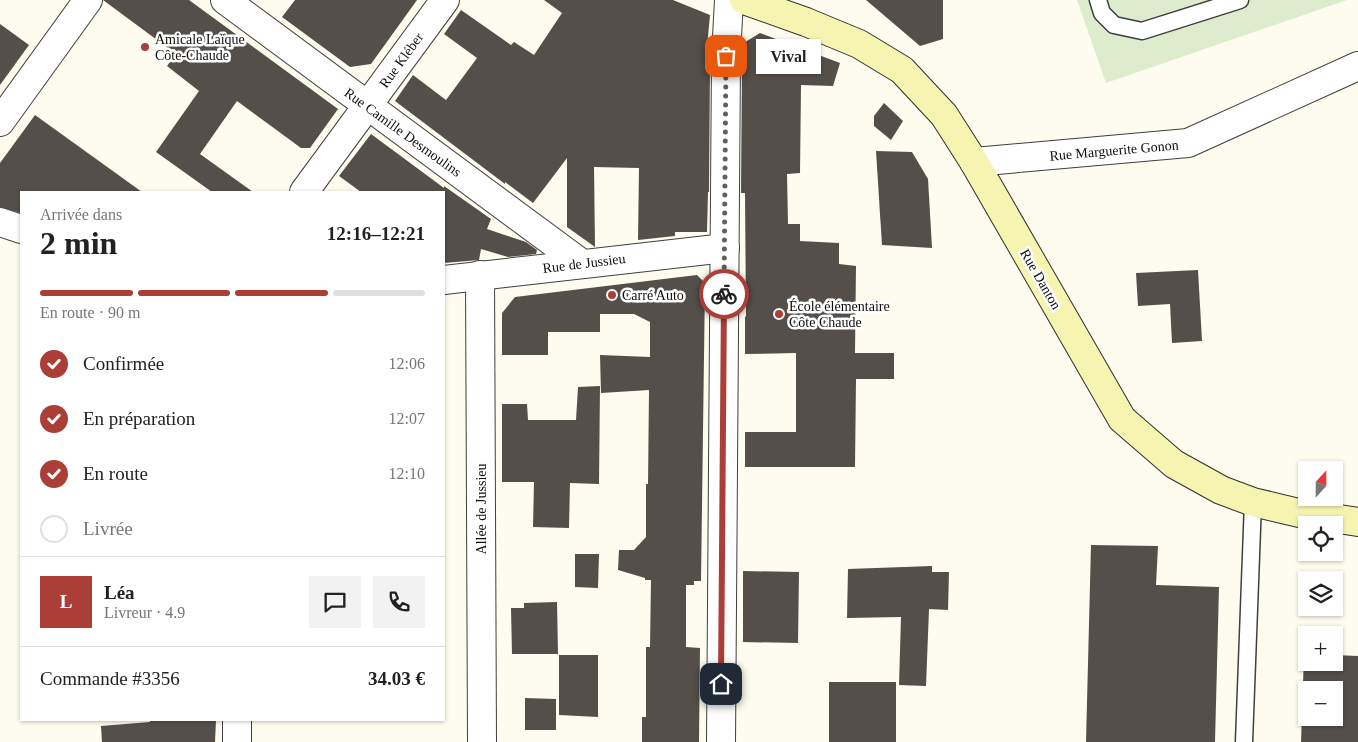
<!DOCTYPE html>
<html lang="fr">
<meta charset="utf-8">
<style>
:root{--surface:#fff;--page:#f2f2f2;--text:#222;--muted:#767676;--line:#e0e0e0;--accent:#ab3e36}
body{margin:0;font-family:Georgia,serif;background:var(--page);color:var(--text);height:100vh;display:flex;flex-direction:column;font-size:19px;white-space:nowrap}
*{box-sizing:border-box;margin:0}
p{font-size:16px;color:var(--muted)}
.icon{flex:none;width:28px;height:28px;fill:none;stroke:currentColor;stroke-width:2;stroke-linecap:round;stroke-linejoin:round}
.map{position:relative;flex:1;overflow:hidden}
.sheet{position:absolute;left:20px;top:191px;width:425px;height:530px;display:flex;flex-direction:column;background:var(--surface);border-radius:0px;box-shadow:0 1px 4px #0004}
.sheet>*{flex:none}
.needle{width:32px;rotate:21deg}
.buttons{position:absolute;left:1298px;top:461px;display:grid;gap:10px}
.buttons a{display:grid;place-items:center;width:45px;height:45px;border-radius:0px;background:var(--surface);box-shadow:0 1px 4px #0004;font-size:25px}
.pin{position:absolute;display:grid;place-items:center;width:42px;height:42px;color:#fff;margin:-21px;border-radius:10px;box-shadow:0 2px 8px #0006}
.courier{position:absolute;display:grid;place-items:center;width:50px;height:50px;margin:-25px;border:4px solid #ab3e36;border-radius:50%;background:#fff;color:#222;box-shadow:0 1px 6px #0007}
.bubble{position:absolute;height:35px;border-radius:0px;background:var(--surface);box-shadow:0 1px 4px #0004;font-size:16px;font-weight:600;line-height:35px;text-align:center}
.summary em{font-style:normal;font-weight:600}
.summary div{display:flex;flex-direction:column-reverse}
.summary{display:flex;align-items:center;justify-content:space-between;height:85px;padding:0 20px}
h1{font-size:32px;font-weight:600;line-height:38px}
.bar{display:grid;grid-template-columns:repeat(4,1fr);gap:8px 5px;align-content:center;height:60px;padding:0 20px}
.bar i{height:6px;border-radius:4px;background:var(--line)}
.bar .current{background:var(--accent)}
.bar p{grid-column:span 4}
.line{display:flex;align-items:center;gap:12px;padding:0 20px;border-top:1px solid var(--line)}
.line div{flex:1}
.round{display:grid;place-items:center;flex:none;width:52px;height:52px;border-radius:0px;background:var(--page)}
ol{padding:0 20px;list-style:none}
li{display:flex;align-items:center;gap:15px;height:55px}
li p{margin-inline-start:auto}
li .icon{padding:5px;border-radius:50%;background:var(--accent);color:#fff;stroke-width:4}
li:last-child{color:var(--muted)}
li i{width:28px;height:28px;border:2px solid var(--line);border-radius:50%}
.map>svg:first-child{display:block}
.pitch{fill:#ddeccd}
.building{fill:#544f4a;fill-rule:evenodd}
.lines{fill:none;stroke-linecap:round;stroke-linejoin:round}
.lane-casing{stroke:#404040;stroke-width:19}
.street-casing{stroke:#404040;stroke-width:30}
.secondary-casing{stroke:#2f2f2f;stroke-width:30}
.lane{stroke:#fff;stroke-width:16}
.street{stroke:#fff;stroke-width:28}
.secondary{stroke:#f5f5b1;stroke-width:28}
.done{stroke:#61615c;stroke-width:5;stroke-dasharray:0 9}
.route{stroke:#ab3e36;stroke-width:6}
.poi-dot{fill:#ab3e36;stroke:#fff;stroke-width:2}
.labels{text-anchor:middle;stroke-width:5;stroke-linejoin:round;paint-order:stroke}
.poi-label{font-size:14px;fill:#0d0d0d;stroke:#fff;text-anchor:start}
.street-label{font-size:14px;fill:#0d0d0d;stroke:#fff}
</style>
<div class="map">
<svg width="1358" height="742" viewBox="0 0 1358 742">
<rect width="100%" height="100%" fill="#fdfcee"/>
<path class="pitch" d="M1077,0H1347L1106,83Z"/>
<g class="building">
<path d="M103,0H189L338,109L310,148H301L237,101L200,154L253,192H212L156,152L199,91L167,66L176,54Z"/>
<path d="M295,0H417L371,64L350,67L282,17Z"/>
<path d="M544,0H673L710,15L705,69L710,66L709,192H708L707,232H675V236L638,240L639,168L594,167L595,247L567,227V158L533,203L505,182V184L395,101L413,75L446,100L477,58L444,34L461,10L511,45L514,42L534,55L562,13Z"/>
<path d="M866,0H943V39L920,46Z"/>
<path d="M0,24L29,45L0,85Z"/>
<path d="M760,33L840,63L833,86L801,85L800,173L787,174L788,224H800V241L839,243V264L856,266L855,353H894V379H856L855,467H745V432H796V353L745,354V316L746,317L745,193H741L742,56V44Z"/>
<path d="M884,103L903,121L891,140L874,126V116Z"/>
<path d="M35,115L142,192H21V213L0,207V163Z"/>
<path d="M371,134L444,188V186L491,219L487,229L526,242L537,250L536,254L508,257L481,249L479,260L444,263V192H361L339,176Z"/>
<path d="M876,151L912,152L928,179L932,248L882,245Z"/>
<path d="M1198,270L1202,341L1172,343L1170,304L1138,306L1136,273Z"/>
<path d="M697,275L705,283L701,581H694V585H686V647L700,648L699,742H642V717H646V647H650L651,580H645V578L618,570L619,550H634L646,537V484H648L649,390L601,393L600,355L650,357V322L634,314H600V332H548V355H502V313L515,297Z"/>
<path d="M600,386L599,484L570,483L569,528L533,527L534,482H502V404H527L528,420H576L578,387Z"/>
<path d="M1091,545L1158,546L1156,585L1219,587L1215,742H1086Z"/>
<path d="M575,554H599L598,588L575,587Z"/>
<path d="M932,566V572H949L948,610L929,609L926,686L899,685L901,617L847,618L848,569Z"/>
<path d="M743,571L799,572L798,643L743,642Z"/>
<path d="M557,602L558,654H512L511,608H524V603Z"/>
<path d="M559,655H598V717L559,715Z"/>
<path d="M1304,655H1306V662H1334V655L1358,656V742H1301ZM1306,690H1334V718H1306Z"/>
<rect x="829" y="682" width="67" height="60"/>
<path d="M525,698L556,699V730H525Z"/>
<path d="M150,720H216L215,742H102L101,726L150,722Z"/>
</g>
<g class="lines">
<defs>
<g id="lane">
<path d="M1098,0L1102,13L1114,25L1142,31L1240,0"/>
<path d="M1244,742L1253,502"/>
</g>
<g id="street">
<path d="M225,0L581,263"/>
<path d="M0,122L88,0"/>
<path d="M974,162L1188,143L1358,66"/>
<path d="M304,192L445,0"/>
<path d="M0,222L21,229"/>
<path d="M480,275L482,742"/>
<path d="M444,280L725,248"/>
<path d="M237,742V720"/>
<path d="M721,742L726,56L729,0"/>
</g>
<path id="secondary" d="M744,0L806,22L859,44L902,70L944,115L974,162L1122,419L1174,464L1221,490L1253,502L1299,513L1358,522"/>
</defs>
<use href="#lane" class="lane-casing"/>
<use href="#street" class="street-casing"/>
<use href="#secondary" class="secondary-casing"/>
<use href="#lane" class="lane"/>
<use href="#street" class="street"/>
<use href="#secondary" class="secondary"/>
</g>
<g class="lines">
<path class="done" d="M724,294L726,56"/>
<path class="route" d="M721,684L724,294"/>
</g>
<g class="poi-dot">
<circle cx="145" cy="47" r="5"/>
<circle cx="612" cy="295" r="5"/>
<circle cx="779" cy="314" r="5"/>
</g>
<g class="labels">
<g class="poi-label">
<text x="155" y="44">Amicale Laïque<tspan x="155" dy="16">Côte-Chaude</tspan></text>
<text x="622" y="300">Carré Auto</text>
<text x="789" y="311">École élémentaire<tspan x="789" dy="16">Côte Chaude</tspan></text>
</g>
<g class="street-label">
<text transform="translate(401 60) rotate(-54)" y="5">Rue Kléber</text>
<text transform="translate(403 132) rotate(36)" y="5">Rue Camille Desmoulins</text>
<text transform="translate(1114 150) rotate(-5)" y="5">Rue Marguerite Gonon</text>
<text transform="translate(584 263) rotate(-7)" y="5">Rue de Jussieu</text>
<text transform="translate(1041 279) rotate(60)" y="5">Rue Danton</text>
<text transform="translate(481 509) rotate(-90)" y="5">Allée de Jussieu</text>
</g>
</g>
</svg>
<div class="buttons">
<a><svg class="needle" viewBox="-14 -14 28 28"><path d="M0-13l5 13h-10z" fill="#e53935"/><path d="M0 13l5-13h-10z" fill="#767676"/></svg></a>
<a><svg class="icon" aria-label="locate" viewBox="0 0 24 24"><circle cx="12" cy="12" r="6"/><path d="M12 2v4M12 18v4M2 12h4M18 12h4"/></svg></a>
<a><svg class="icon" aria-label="layers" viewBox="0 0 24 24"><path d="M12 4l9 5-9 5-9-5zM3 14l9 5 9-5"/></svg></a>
<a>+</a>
<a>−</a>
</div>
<div class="pin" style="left:726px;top:56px;background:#ea580c"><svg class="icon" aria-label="bag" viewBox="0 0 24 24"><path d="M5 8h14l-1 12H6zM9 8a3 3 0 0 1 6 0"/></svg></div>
<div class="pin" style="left:721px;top:684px;background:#1f2937"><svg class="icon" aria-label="home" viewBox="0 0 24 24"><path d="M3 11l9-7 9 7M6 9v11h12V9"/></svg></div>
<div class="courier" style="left:724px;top:294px"><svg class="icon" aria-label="bike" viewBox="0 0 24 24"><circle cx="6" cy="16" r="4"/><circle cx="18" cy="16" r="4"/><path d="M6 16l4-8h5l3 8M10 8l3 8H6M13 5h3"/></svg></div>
<div class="bubble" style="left:756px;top:39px;width:65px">Vival</div>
<section class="sheet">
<div class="summary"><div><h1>2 min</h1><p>Arrivée dans</p></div><em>12:16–12:21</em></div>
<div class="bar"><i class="current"></i><i class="current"></i><i class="current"></i><i></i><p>En route · 90 m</p></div>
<ol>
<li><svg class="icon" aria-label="check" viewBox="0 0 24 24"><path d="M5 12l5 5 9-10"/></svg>Confirmée<p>12:06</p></li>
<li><svg class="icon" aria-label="check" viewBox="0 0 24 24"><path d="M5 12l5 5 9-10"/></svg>En préparation<p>12:07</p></li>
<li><svg class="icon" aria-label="check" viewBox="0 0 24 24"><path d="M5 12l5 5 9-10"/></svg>En route<p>12:10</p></li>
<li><i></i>Livrée</li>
</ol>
<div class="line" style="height:90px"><b class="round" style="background:var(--accent);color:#fff">L</b><div><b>Léa</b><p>Livreur · 4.9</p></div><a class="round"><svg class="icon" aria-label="chat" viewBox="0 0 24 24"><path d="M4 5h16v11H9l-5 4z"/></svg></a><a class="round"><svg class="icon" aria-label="phone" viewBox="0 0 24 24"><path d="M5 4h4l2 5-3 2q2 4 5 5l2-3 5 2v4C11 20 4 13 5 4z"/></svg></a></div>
<div class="line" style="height:65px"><div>Commande #3356</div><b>34.03 €</b></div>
</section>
</div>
